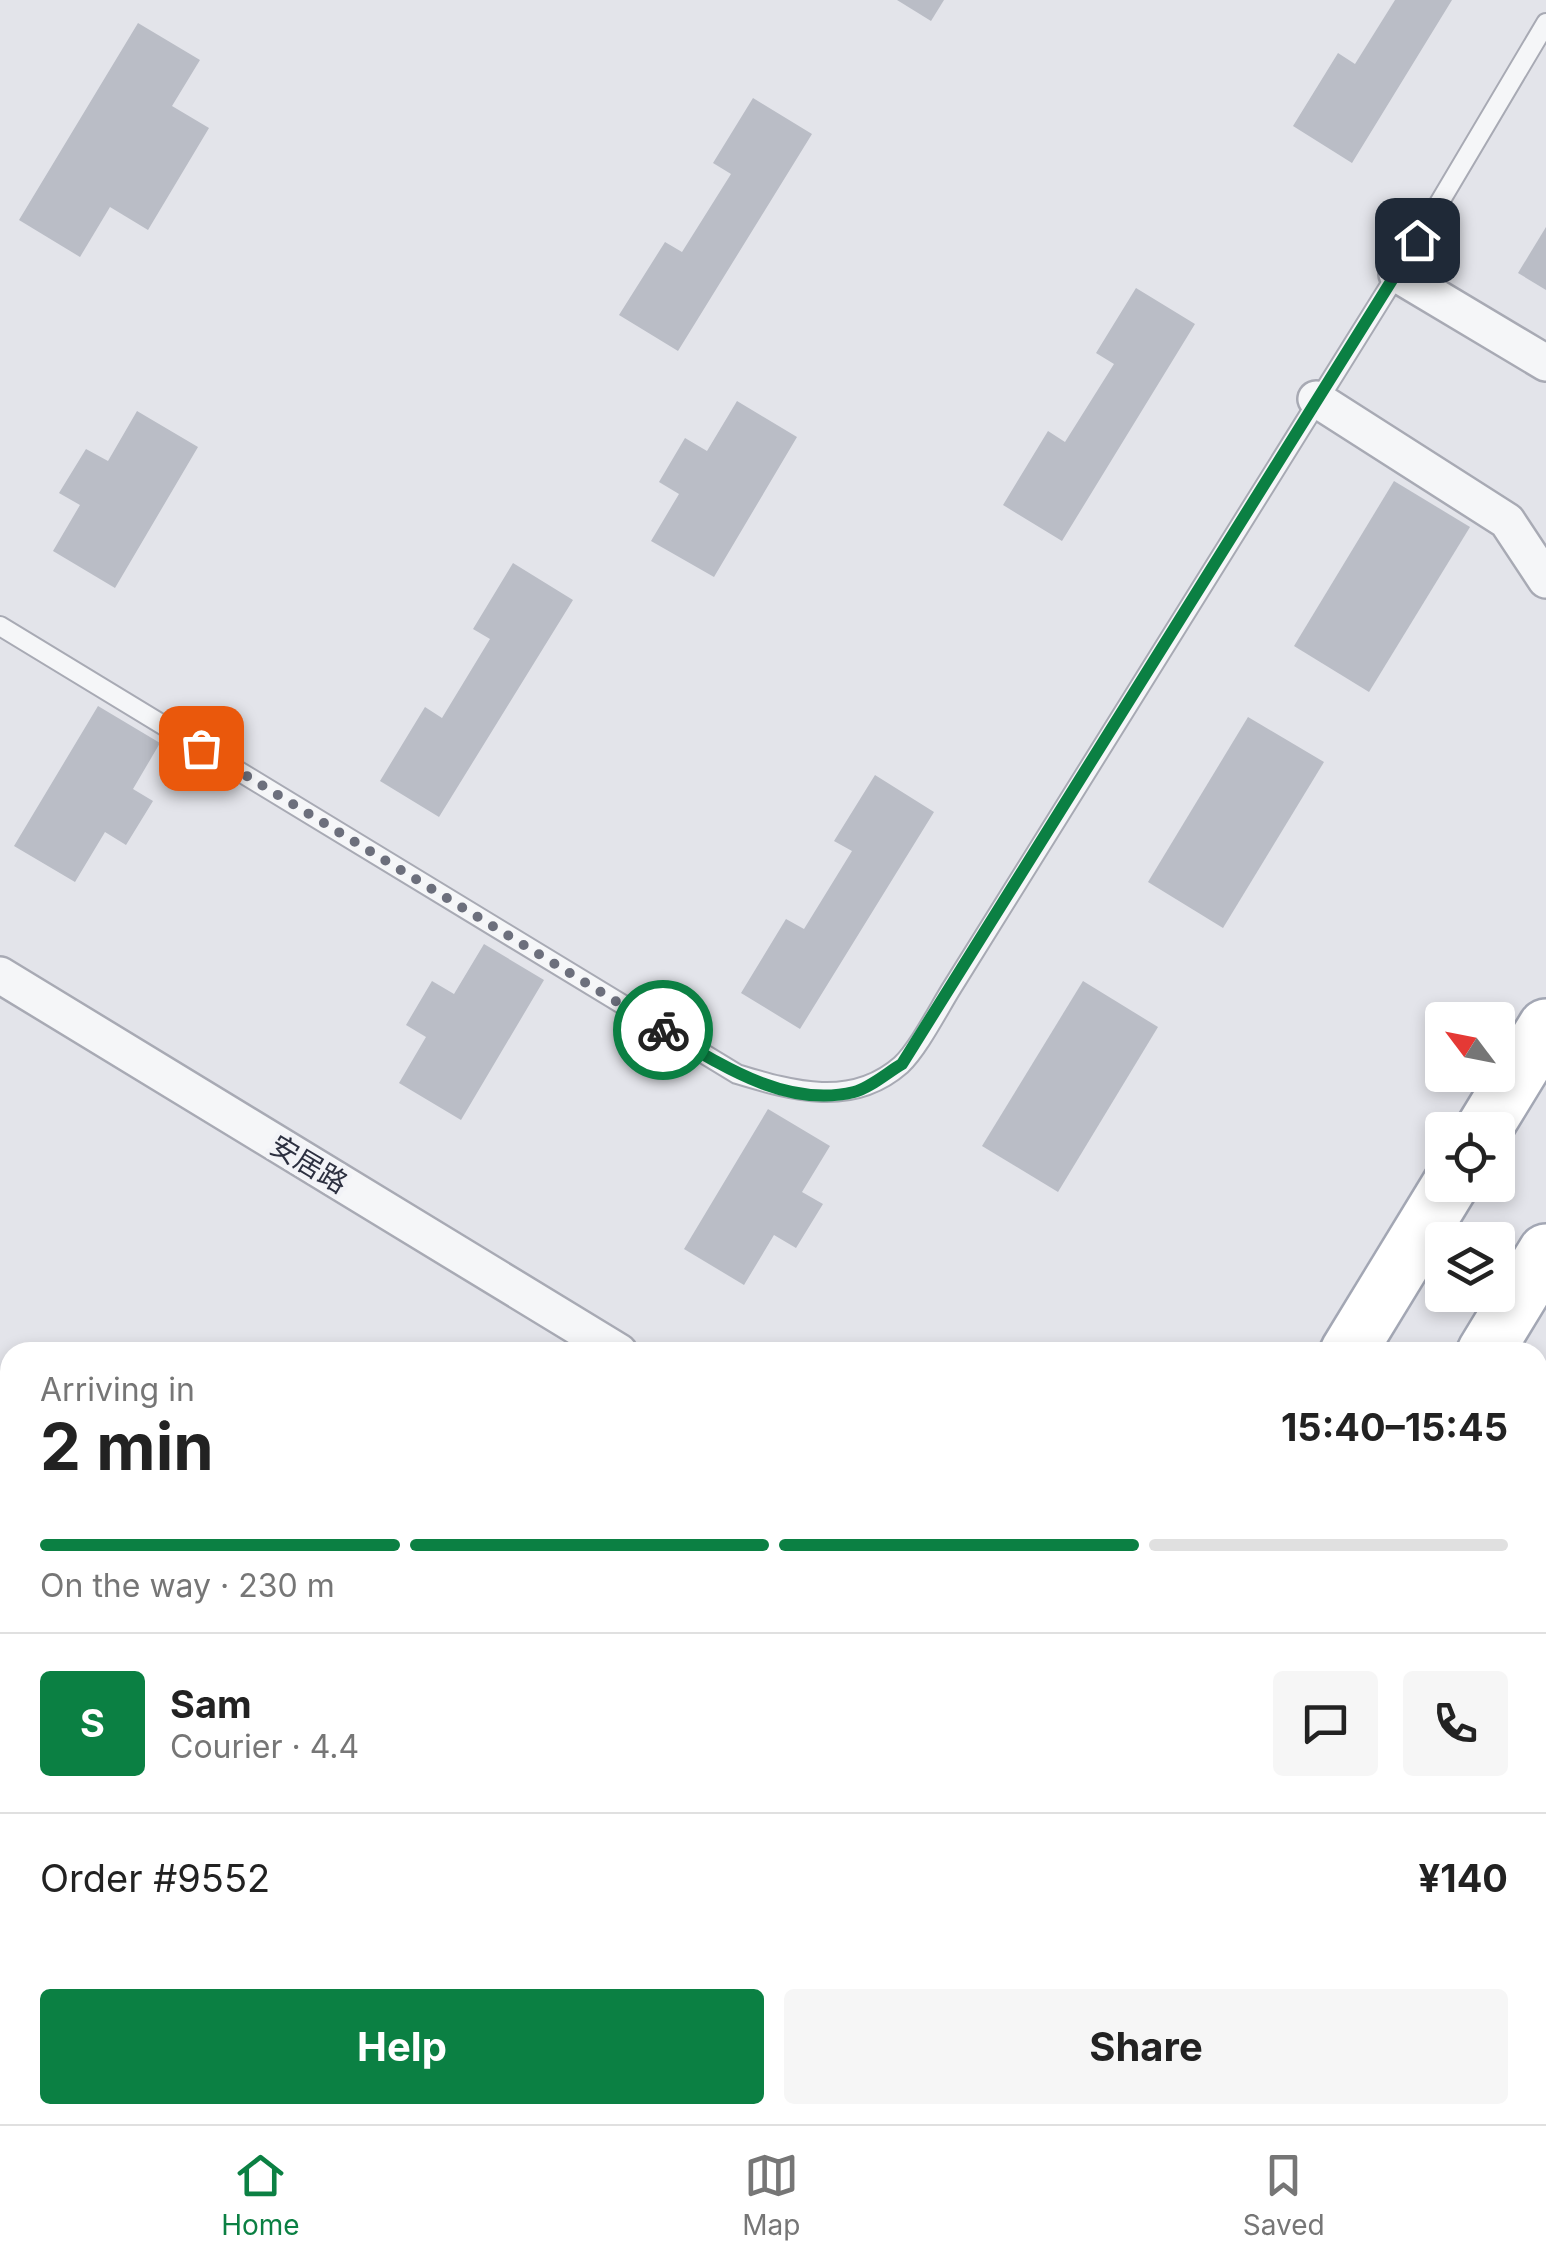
<!DOCTYPE html>
<meta charset="utf-8">
<style>
:root{--surface:#fff;--page:#f6f6f6;--text:#222;--muted:#767676;--line:#e0e0e0;--accent:#0b8043}
body{margin:0;font-family:Inter,"Noto Sans SC",sans-serif;background:var(--page);color:var(--text);height:100vh;display:flex;flex-direction:column;font-size:38px;white-space:nowrap}
*{box-sizing:border-box;margin:0}
p{font-size:32px;color:var(--muted)}
.icon{flex:none;width:55px;height:55px;fill:none;stroke:currentColor;stroke-width:2;stroke-linecap:round;stroke-linejoin:round}
.map{position:relative;flex:1;overflow:hidden}
.details{position:absolute;left:0px;top:1342px;width:1548px;height:782px;display:flex;flex-direction:column;background:var(--surface);border-radius:30px 30px 0 0;box-shadow:0 5px 15px #0003}
.details>*{flex:none}
.needle{width:65px;rotate:302deg}
.buttons{position:absolute;left:1425px;top:1002px;display:grid;gap:20px}
.buttons a{display:grid;place-items:center;width:90px;height:90px;border-radius:10px;background:var(--surface);box-shadow:0 5px 15px #0003;font-size:50px}
.pin{position:absolute;display:grid;place-items:center;width:85px;height:85px;color:#fff;margin:-42px;border-radius:20px;box-shadow:0 5px 15px #0006}
.courier{position:absolute;display:grid;place-items:center;width:100px;height:100px;margin:-50px;border:8px solid #0b8043;border-radius:50%;background:#fff;color:#222;box-shadow:0 2px 12px #0007}
.head em{font-style:normal;font-weight:700}
.head div{display:flex;flex-direction:column-reverse}
.head{display:flex;align-items:center;justify-content:space-between;height:170px;padding:0 40px}
h1{font-size:65px;font-weight:700;line-height:75px}
.bar{display:grid;grid-template-columns:repeat(4,1fr);gap:15px 10px;align-content:center;height:120px;padding:0 40px}
.bar i{height:12px;border-radius:8px;background:var(--line)}
.bar .selected{background:var(--accent)}
.bar p{grid-column:span 4}
.line{display:flex;align-items:center;gap:25px;padding:0 40px;border-top:2px solid var(--line)}
.line div{flex:1}
.round{display:grid;place-items:center;flex:none;width:105px;height:105px;border-radius:10px;background:var(--page)}
.primary-button{display:flex;gap:20px;margin-top:auto;padding:20px 40px}
.primary-button a{flex:1;height:115px;border-radius:10px;background:var(--accent);color:#fff;font-size:40px;font-weight:700;line-height:115px;text-align:center}
.primary-button a+a{background:var(--page);color:var(--text)}
.tabs{display:flex;justify-content:space-around;align-items:center;height:140px;border-top:2px solid var(--line);background:var(--surface);font-size:28px;color:var(--muted)}
.tabs a{display:grid;justify-items:center;gap:5px}
.tabs .selected{color:var(--accent)}
.map>svg:first-child{display:block}
.building{fill:#babdc6}
.lines{fill:none;stroke-linecap:round;stroke-linejoin:round}
.service-casing{stroke:#a8aab4;stroke-width:22}
.minor-casing{stroke:#a8aab4;stroke-width:40}
.primary-casing{stroke:#a3a7b4;stroke-width:60}
.service{stroke:#f5f6f8;stroke-width:18}
.minor{stroke:#f5f6f8;stroke-width:35}
.primary{stroke:#fff;stroke-width:55}
.done{stroke:#6c6f7c;stroke-width:10;stroke-dasharray:0 18}
.route{stroke:#0b8043;stroke-width:12}
.labels{text-anchor:middle;stroke-width:9;stroke-linejoin:round;paint-order:stroke}
.street-label{font-size:28px;fill:#2c3040;stroke:#f2f3f7}
</style>
<div class="map">
<svg width="1546" height="2124" viewBox="0 0 1546 2124">
<rect width="100%" height="100%" fill="#e3e4ea"/>
<g class="building">
<path d="M897,0H944L931,21Z"/>
<path d="M1395,0H1452L1352,163L1293,126L1338,53L1355,64Z"/>
<path d="M138,23L200,60L172,106L209,128L148,230L110,207L80,257L19,220Z"/>
<path d="M753,98L812,134L678,351L619,315L665,242L682,252L731,174L713,163Z"/>
<path d="M1546,227V290L1518,273Z"/>
<path d="M1136,288L1195,324L1062,541L1003,505L1048,431L1065,442L1114,364L1096,353Z"/>
<path d="M737,401L797,437L714,577L651,541L679,494L659,482L685,438L707,451Z"/>
<path d="M137,411L198,447L115,588L53,551L80,505L59,493L86,449L108,461Z"/>
<path d="M1394,481L1470,527L1369,692L1294,646Z"/>
<path d="M513,563L573,600L439,817L380,781L425,707L442,718L490,639L473,629Z"/>
<path d="M98,706L160,743L133,789L153,801L126,845L105,832L75,882L14,846Z"/>
<path d="M1248,717L1324,762L1223,928L1148,882Z"/>
<path d="M875,775L934,812L800,1029L741,993L786,919L804,929L852,851L834,841Z"/>
<path d="M484,944L544,980L461,1120L399,1083L426,1037L406,1025L432,981L454,994Z"/>
<path d="M1083,981L1158,1027L1058,1192L982,1146Z"/>
<path d="M768,1109L830,1146L802,1192L823,1204L796,1248L774,1235L744,1285L684,1249Z"/>
</g>
<g class="lines">
<defs>
<g id="service">
<path d="M0,626L737,1074C793,1091 852,1108 901,1065C919,1048 939,1008 953,986L1397,274L1546,23"/>
<path d="M280,2124L285,2115"/>
</g>
<g id="minor">
<path d="M1397,274L1546,363"/>
<path d="M1316,399L1507,521L1546,580"/>
<path d="M0,975L619,1352"/>
<path d="M1538,1914L1546,1919"/>
<path d="M408,2115L422,2124"/>
<path d="M597,2115L604,2124"/>
<path d="M483,2124L490,2115"/>
</g>
<g id="primary">
<path d="M1483,1130L1546,1027"/>
<path d="M1348,1352L1450,1185"/>
<path d="M1485,1352L1546,1252"/>
<path d="M878,2124L884,2115"/>
<path d="M1015,2124L1020,2115"/>
</g>
</defs>
<use href="#service" class="service-casing"/>
<use href="#minor" class="minor-casing"/>
<use href="#primary" class="primary-casing"/>
<use href="#service" class="service"/>
<use href="#minor" class="minor"/>
<use href="#primary" class="primary"/>
</g>
<g class="lines">
<path class="done" d="M201,748L663,1030"/>
<path class="route" d="M663,1030C718,1063 785,1109 854,1092C870,1088 888,1072 902,1064L1417,240"/>
</g>
<g class="labels">
<g class="street-label">
<text transform="translate(309 1164) rotate(31)" y="10">安居路</text>
</g>
</g>
</svg>
<div class="buttons">
<a><svg class="needle" viewBox="-14 -14 28 28"><path d="M0-13l5 13h-10z" fill="#e53935"/><path d="M0 13l5-13h-10z" fill="#767676"/></svg></a>
<a><svg class="icon" aria-label="locate" viewBox="0 0 24 24"><circle cx="12" cy="12" r="6"/><path d="M12 2v4M12 18v4M2 12h4M18 12h4"/></svg></a>
<a><svg class="icon" aria-label="layers" viewBox="0 0 24 24"><path d="M12 4l9 5-9 5-9-5zM3 14l9 5 9-5"/></svg></a>
</div>
<div class="pin" style="left:201px;top:748px;background:#ea580c"><svg class="icon" aria-label="bag" viewBox="0 0 24 24"><path d="M5 8h14l-1 12H6zM9 8a3 3 0 0 1 6 0"/></svg></div>
<div class="pin" style="left:1417px;top:240px;background:#1f2937"><svg class="icon" aria-label="home" viewBox="0 0 24 24"><path d="M3 11l9-7 9 7M6 9v11h12V9"/></svg></div>
<div class="courier" style="left:663px;top:1030px"><svg class="icon" aria-label="bike" viewBox="0 0 24 24"><circle cx="6" cy="16" r="4"/><circle cx="18" cy="16" r="4"/><path d="M6 16l4-8h5l3 8M10 8l3 8H6M13 5h3"/></svg></div>
<section class="details">
<div class="head"><div><h1>2 min</h1><p>Arriving in</p></div><em>15:40–15:45</em></div>
<div class="bar"><i class="selected"></i><i class="selected"></i><i class="selected"></i><i></i><p>On the way · 230 m</p></div>
<div class="line" style="height:180px"><b class="round" style="background:var(--accent);color:#fff">S</b><div><b>Sam</b><p>Courier · 4.4</p></div><a class="round"><svg class="icon" aria-label="chat" viewBox="0 0 24 24"><path d="M4 5h16v11H9l-5 4z"/></svg></a><a class="round"><svg class="icon" aria-label="phone" viewBox="0 0 24 24"><path d="M5 4h4l2 5-3 2q2 4 5 5l2-3 5 2v4C11 20 4 13 5 4z"/></svg></a></div>
<div class="line" style="height:130px"><div>Order #9552</div><b>¥140</b></div>
<div class="primary-button"><a>Help</a><a>Share</a></div>
</section>
</div>
<nav class="tabs">
<a class="selected"><svg class="icon" aria-label="home" viewBox="0 0 24 24"><path d="M3 11l9-7 9 7M6 9v11h12V9"/></svg>Home</a>
<a><svg class="icon" aria-label="map" viewBox="0 0 24 24"><path d="M3 6l6-2 6 2 6-2v14l-6 2-6-2-6 2zM9 4v14M15 6v14"/></svg>Map</a>
<a><svg class="icon" aria-label="saved" viewBox="0 0 24 24"><path d="M7 4h10v16l-5-4-5 4z"/></svg>Saved</a>
</nav>
